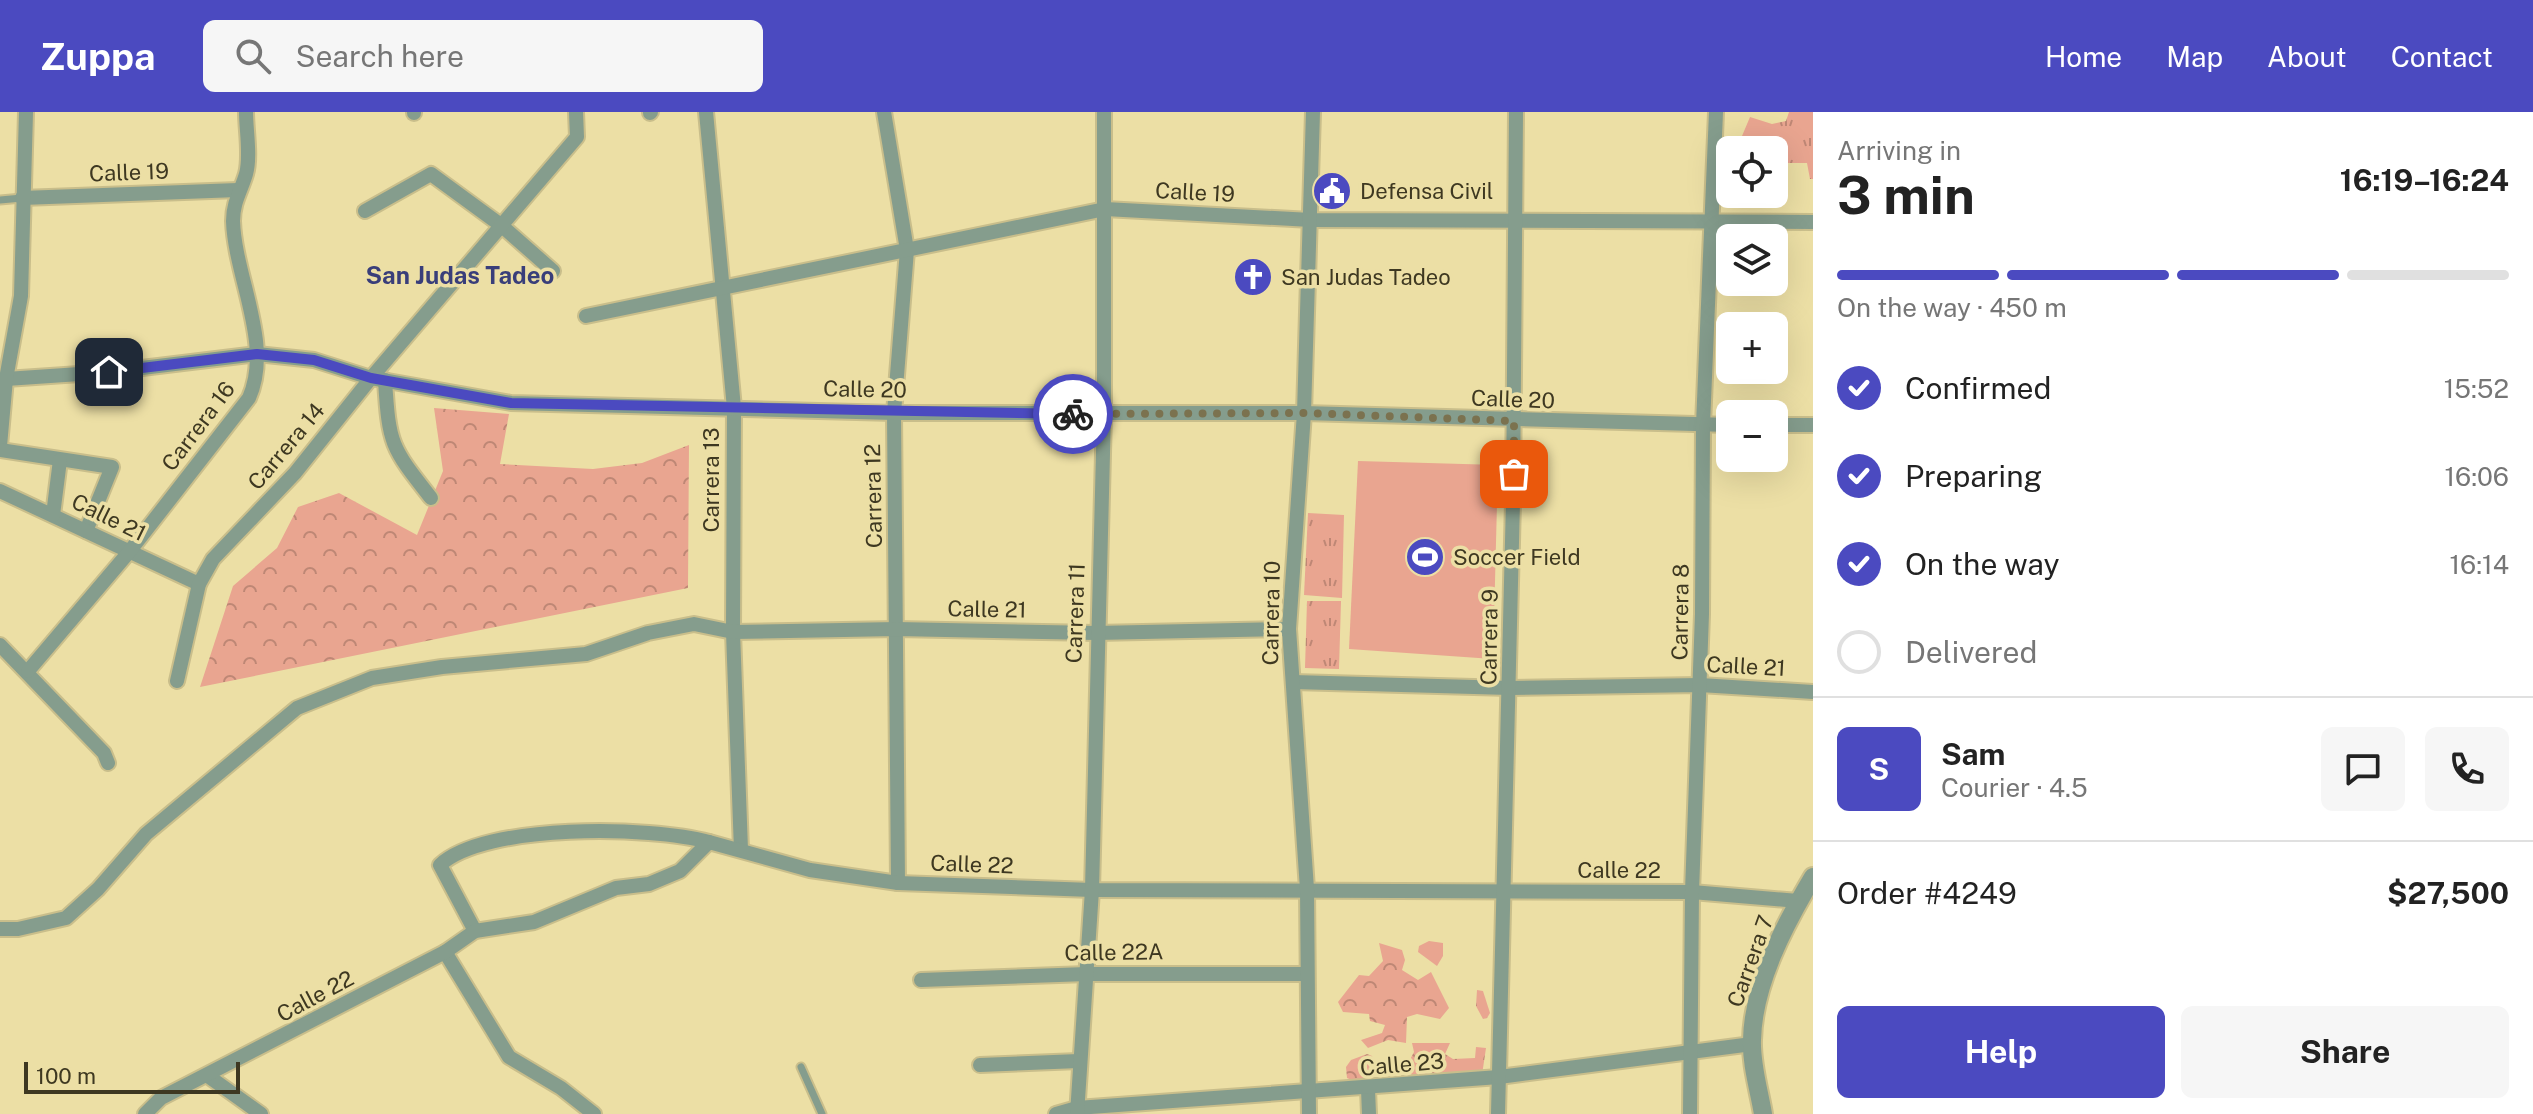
<!DOCTYPE html>
<meta charset="utf-8">
<style>
:root{--surface:#fff;--page:#f6f6f6;--text:#222;--muted:#767676;--line:#e0e0e0;--accent:#4b4ac0}
body{margin:0;font-family:"Public Sans",sans-serif;background:var(--page);color:var(--text);height:100vh;display:flex;flex-direction:column;font-size:30px;white-space:nowrap}
*{box-sizing:border-box;margin:0}
p{font-size:26px;color:var(--muted)}
.icon{flex:none;width:44px;height:44px;fill:none;stroke:currentColor;stroke-width:2;stroke-linecap:round;stroke-linejoin:round}
.map{position:relative;flex:1;overflow:hidden}
.sheet{display:flex;flex-direction:column;background:var(--surface);width:720px}
.sheet>*{flex:none}
.buttons{position:absolute;left:1716px;top:24px;display:grid;gap:16px}
.buttons a{display:grid;place-items:center;width:72px;height:72px;border-radius:12px;background:var(--surface);box-shadow:0 8px 32px #0002;font-size:40px}
.scale{position:absolute;left:24px;bottom:20px;width:216px;box-sizing:border-box;padding-left:8px;border:4px solid #3e3821;border-top:0;font-size:22px;line-height:28px;white-space:nowrap;color:#3e3821;-webkit-text-stroke:6px #ecdfa5;paint-order:stroke}
.pin{position:absolute;display:grid;place-items:center;width:68px;height:68px;color:#fff;margin:-34px;border-radius:16px;box-shadow:0 4px 12px #0006}
.courier{position:absolute;display:grid;place-items:center;width:80px;height:80px;margin:-40px;border:6px solid #4b4ac0;border-radius:50%;background:#fff;color:#222;box-shadow:0 2px 10px #0007}
.headline em{font-style:normal;font-weight:700}
.headline div{display:flex;flex-direction:column-reverse}
.headline{display:flex;align-items:center;justify-content:space-between;height:136px;padding:0 24px}
h1{font-size:52px;font-weight:700;line-height:60px}
.bar{display:grid;grid-template-columns:repeat(4,1fr);gap:12px 8px;align-content:center;height:96px;padding:0 24px}
.bar i{height:10px;border-radius:6px;background:var(--line)}
.bar .active{background:var(--accent)}
.bar p{grid-column:span 4}
.line{display:flex;align-items:center;gap:20px;padding:0 24px;border-top:2px solid var(--line)}
.line div{flex:1}
.round{display:grid;place-items:center;flex:none;width:84px;height:84px;border-radius:12px;background:var(--page)}
ol{padding:0 24px;list-style:none}
li{display:flex;align-items:center;gap:24px;height:88px}
li p{margin-inline-start:auto}
li .icon{padding:8px;border-radius:50%;background:var(--accent);color:#fff;stroke-width:4}
li:last-child{color:var(--muted)}
li i{width:44px;height:44px;border:4px solid var(--line);border-radius:50%}
.primary-button{display:flex;gap:16px;margin-top:auto;padding:16px 24px}
.primary-button a{flex:1;height:92px;border-radius:12px;background:var(--accent);color:#fff;font-size:32px;font-weight:700;line-height:92px;text-align:center}
.primary-button a+a{background:var(--page);color:var(--text)}
header{display:flex;align-items:center;gap:48px;box-sizing:border-box;height:112px;padding:0 40px;background:var(--accent);color:#fff}
header strong{font-size:38px}
nav{display:flex;gap:44px;margin-inline-start:auto;font-size:28px}
.search{width:560px;height:72px;background:var(--page);display:flex;align-items:center;gap:20px;box-sizing:border-box;padding:0 28px;border-radius:12px;color:var(--muted);font-size:30px}
main{display:flex;flex:1;min-height:0}
.map>svg:first-child{display:block}
.forest{fill:url(#forest-crowns)}
.park{fill:url(#park-tufts)}
.garden{fill:#e9a590}
.lines{fill:none;stroke-linecap:round;stroke-linejoin:round}
.service-casing{stroke:#c9be8b;stroke-width:11}
.minor-casing{stroke:#c9be8b;stroke-width:18}
.tertiary-casing{stroke:#c9be8b;stroke-width:22}
.service{stroke:#859d8d;stroke-width:7}
.minor{stroke:#859d8d;stroke-width:14}
.tertiary{stroke:#859d8d;stroke-width:18}
.done{stroke:#7b724f;stroke-width:8;stroke-dasharray:0 14.4}
.route{stroke:#4b4ac0;stroke-width:10}
.labels{text-anchor:middle;stroke-width:7;stroke-linejoin:round;paint-order:stroke}
.street-label{font-size:22px;fill:#3e3821;stroke:#ecdfa5}
.poi-label{font-size:22px;fill:#3e3821;stroke:#ecdfa5;text-anchor:start}
.neighbourhood-label{font-size:24px;font-weight:bold;fill:#393e7a;stroke:#ecdfa5}
</style>
<header>
<strong>Zuppa</strong>
<div class="search"><svg class="icon" aria-label="search" viewBox="0 0 24 24"><circle cx="10" cy="10" r="6"/><path d="M15 15l6 6"/></svg>Search here</div>
<nav><a>Home</a><a>Map</a><a>About</a><a>Contact</a></nav>
</header>
<main>
<div class="map">
<svg width="1813" height="1002" viewBox="0 0 1813 1002">
<defs>
<pattern id="forest-crowns" width="20" height="18" patternUnits="userSpaceOnUse" patternTransform="scale(2)"><rect width="20" height="18" fill="#e9a590"/><path d="M2 6a3 3 0 1 1 6 0M12 15a3 3 0 1 1 6 0" fill="none" stroke="#be8775"/></pattern>
<pattern id="park-tufts" width="24" height="20" patternUnits="userSpaceOnUse" patternTransform="scale(2)"><rect width="24" height="20" fill="#e9a590"/><path d="M3 7l-1-3M5 7V3M7 7l1-3M15 17l-1-3M17 17v-4M19 17l1-3" fill="none" stroke="#be8775"/></pattern>
</defs>
<rect width="100%" height="100%" fill="#ecdfa5"/>
<g class="forest">
<path d="M434,296L509,302L500,352L593,357L642,351L689,333L688,476L200,575L233,474L277,436L298,395L339,381L417,423L443,359Z"/>
<path d="M1429,829L1443,831V844L1437,854L1418,840L1419,834Z"/>
<path d="M1379,831L1402,838L1405,848L1402,858L1418,868L1431,860L1449,896L1440,907L1417,902L1407,905L1406,931L1388,928L1368,936L1361,928L1382,921L1385,913L1370,909L1369,902L1343,900L1338,890L1359,863L1369,864L1383,849Z"/>
<path d="M1477,878L1483,879L1490,901L1487,906L1483,907L1476,894Z"/>
<path d="M1412,931H1450L1445,942L1453,947L1475,946L1476,935L1486,936L1482,963L1429,962L1419,966L1404,959L1414,940Z"/>
<path d="M1367,942L1372,944L1377,961L1366,974L1347,966L1346,955L1351,948Z"/>
</g>
<g class="park">
<path d="M1789,0H1813V67H1810L1807,51H1774V38H1747L1742,24L1750,5L1772,12L1786,9Z"/>
<path d="M1308,401L1344,403L1342,486L1304,483Z"/>
<path d="M1307,489H1341L1339,557L1305,556Z"/>
</g>
<path class="garden" d="M1358,349L1498,353L1493,547L1349,537Z"/>
<g class="lines">
<defs>
<g id="service">
<path d="M0,88L22,86"/>
<path d="M801,955L822,1002"/>
</g>
<g id="minor">
<path d="M706,0L734,296L733,520L741,738"/>
<path d="M884,0L907,138L894,301L898,771"/>
<path d="M414,1V0"/>
<path d="M650,1L651,0"/>
<path d="M22,86L238,78"/>
<path d="M365,99L431,62L502,114L553,159"/>
<path d="M586,204L1105,97L1311,108L1813,110"/>
<path d="M6,267L109,260L257,242L314,248L371,266L511,291L894,301H1304L1730,313"/>
<path d="M385,268C389,333 391,335 431,386"/>
<path d="M1774,313H1813"/>
<path d="M0,334L6,267L21,184L26,0"/>
<path d="M0,338L112,355L86,419"/>
<path d="M0,379L199,472"/>
<path d="M53,403L60,348"/>
<path d="M0,533L104,641L108,651"/>
<path d="M28,559L129,440L249,286C273,232 235,166 233,109C233,90 241,79 246,62C251,45 246,18 246,0"/>
<path d="M177,569L199,472L213,447L295,361L371,266L577,25L576,0"/>
<path d="M1293,570L1510,576L1700,573L1813,580"/>
<path d="M0,817H18L66,806L98,777L146,722L297,596L372,566L442,555L586,542L648,521L694,512L733,520L897,517L1096,521L1289,517"/>
<path d="M475,819L440,753C485,711 651,714 709,730"/>
<path d="M445,840L509,945L561,976L594,1002"/>
<path d="M921,868L1087,862H1307"/>
<path d="M980,953L1079,949"/>
<path d="M208,964L261,1002"/>
<path d="M1368,977L1369,1002"/>
<path d="M145,1002L161,986L445,840L475,819L534,810L616,776L649,772L680,759L709,730L810,758L898,771L1092,778L1692,780L1798,789"/>
<path d="M1056,1002L1077,996L1499,965L1752,932"/>
<path d="M1077,1002L1092,778L1104,302V0"/>
<path d="M1309,1002L1307,777L1289,517L1304,301L1313,0"/>
<path d="M1498,1002L1513,389L1516,0"/>
<path d="M1690,1002L1692,780L1702,502L1703,313L1716,0"/>
</g>
<path id="tertiary" d="M1763,1002C1759,978 1751,952 1752,928C1753,872 1785,812 1813,765"/>
</defs>
<use href="#service" class="service-casing"/>
<use href="#minor" class="minor-casing"/>
<use href="#tertiary" class="tertiary-casing"/>
<use href="#service" class="service"/>
<use href="#minor" class="minor"/>
<use href="#tertiary" class="tertiary"/>
</g>
<g class="lines">
<path class="done" d="M1073,302L1304,301L1514,309V362"/>
<path class="route" d="M109,260L257,242L314,248L371,266L511,291L1073,302"/>
</g>
<defs>
<symbol id="civic-disc" viewBox="-11 -11 22 22"><circle r="9.5" fill="#4b4ac0" stroke="#ecdfa5"/><path d="M-.6-6.5H3V-4.5H.6V-3L4-1V1h2V6H-6V1h2V-1L-.6-3ZM-1.2 2.5V6h2.4V2.5Z" fill="#fff"/></symbol>
<symbol id="church-disc" viewBox="-11 -11 22 22"><circle r="9.5" fill="#4b4ac0" stroke="#ecdfa5"/><path d="M-1.2-6h2.4v3.5h3.3v2.4h-3.3V6h-2.4V-.1h-3.3v-2.4h3.3Z" fill="#fff"/></symbol>
<symbol id="stadium-disc" viewBox="-11 -11 22 22"><circle r="9.5" fill="#4b4ac0" stroke="#ecdfa5"/><path d="M0-5a6.5 5 0 1 0 0 10a6.5 5 0 1 0 0-10ZM-3.5-1.8h7v3.6h-7Z" fill="#fff"/></symbol>
</defs>
<g fill-rule="evenodd">
<use href="#civic-disc" x="1310" y="57" width="44" height="44"/>
<use href="#church-disc" x="1231" y="143" width="44" height="44"/>
<use href="#stadium-disc" x="1403" y="423" width="44" height="44"/>
</g>
<g class="labels">
<g class="street-label">
<text transform="translate(129 60) rotate(-2)" y="8">Calle 19</text>
<text transform="translate(1195 80) rotate(3)" y="8">Calle 19</text>
<text transform="translate(865 277) rotate(1)" y="8">Calle 20</text>
<text transform="translate(1513 287) rotate(2)" y="8">Calle 20</text>
<text transform="translate(198 314) rotate(-53)" y="8">Carrera 16</text>
<text transform="translate(286 334) rotate(-50)" y="8">Carrera 14</text>
<text transform="translate(711 368) rotate(-90)" y="8">Carrera 13</text>
<text transform="translate(873 384) rotate(-91)" y="8">Carrera 12</text>
<text transform="translate(109 405) rotate(26)" y="8">Calle 21</text>
<text transform="translate(987 497) rotate(1)" y="8">Calle 21</text>
<text transform="translate(1680 500) rotate(-89)" y="8">Carrera 8</text>
<text transform="translate(1075 501) rotate(-88)" y="8">Carrera 11</text>
<text transform="translate(1271 501) rotate(-89)" y="8">Carrera 10</text>
<text transform="translate(1489 525) rotate(-89)" y="8">Carrera 9</text>
<text transform="translate(1746 554) rotate(3)" y="8">Calle 21</text>
<text transform="translate(972 752) rotate(2)" y="8">Calle 22</text>
<text x="1619" y="766">Calle 22</text>
<text transform="translate(1114 840) rotate(-1)" y="8">Calle 22A</text>
<text transform="translate(1750 849) rotate(-70)" y="8">Carrera 7</text>
<text transform="translate(315 884) rotate(-28)" y="8">Calle 22</text>
<text transform="translate(1402 952) rotate(-5)" y="8">Calle 23</text>
</g>
<g class="poi-label">
<text x="1360" y="87">Defensa Civil</text>
<text x="1281" y="173">San Judas Tadeo</text>
<text x="1453" y="453">Soccer Field</text>
</g>
<g class="neighbourhood-label">
<text x="460" y="172">San Judas Tadeo</text>
</g>
</g>
</svg>
<div class="buttons">
<a><svg class="icon" aria-label="locate" viewBox="0 0 24 24"><circle cx="12" cy="12" r="6"/><path d="M12 2v4M12 18v4M2 12h4M18 12h4"/></svg></a>
<a><svg class="icon" aria-label="layers" viewBox="0 0 24 24"><path d="M12 4l9 5-9 5-9-5zM3 14l9 5 9-5"/></svg></a>
<a>+</a>
<a>−</a>
</div>
<div class="scale">100 m</div>
<div class="pin" style="left:1514px;top:362px;background:#ea580c"><svg class="icon" aria-label="bag" viewBox="0 0 24 24"><path d="M5 8h14l-1 12H6zM9 8a3 3 0 0 1 6 0"/></svg></div>
<div class="pin" style="left:109px;top:260px;background:#1f2937"><svg class="icon" aria-label="home" viewBox="0 0 24 24"><path d="M3 11l9-7 9 7M6 9v11h12V9"/></svg></div>
<div class="courier" style="left:1073px;top:302px"><svg class="icon" aria-label="bike" viewBox="0 0 24 24"><circle cx="6" cy="16" r="4"/><circle cx="18" cy="16" r="4"/><path d="M6 16l4-8h5l3 8M10 8l3 8H6M13 5h3"/></svg></div>
</div>
<section class="sheet">
<div class="headline"><div><h1>3 min</h1><p>Arriving in</p></div><em>16:19–16:24</em></div>
<div class="bar"><i class="active"></i><i class="active"></i><i class="active"></i><i></i><p>On the way · 450 m</p></div>
<ol>
<li><svg class="icon" aria-label="check" viewBox="0 0 24 24"><path d="M5 12l5 5 9-10"/></svg>Confirmed<p>15:52</p></li>
<li><svg class="icon" aria-label="check" viewBox="0 0 24 24"><path d="M5 12l5 5 9-10"/></svg>Preparing<p>16:06</p></li>
<li><svg class="icon" aria-label="check" viewBox="0 0 24 24"><path d="M5 12l5 5 9-10"/></svg>On the way<p>16:14</p></li>
<li><i></i>Delivered</li>
</ol>
<div class="line" style="height:144px"><b class="round" style="background:var(--accent);color:#fff">S</b><div><b>Sam</b><p>Courier · 4.5</p></div><a class="round"><svg class="icon" aria-label="chat" viewBox="0 0 24 24"><path d="M4 5h16v11H9l-5 4z"/></svg></a><a class="round"><svg class="icon" aria-label="phone" viewBox="0 0 24 24"><path d="M5 4h4l2 5-3 2q2 4 5 5l2-3 5 2v4C11 20 4 13 5 4z"/></svg></a></div>
<div class="line" style="height:104px"><div>Order #4249</div><b>$27,500</b></div>
<div class="primary-button"><a>Help</a><a>Share</a></div>
</section>
</main>
